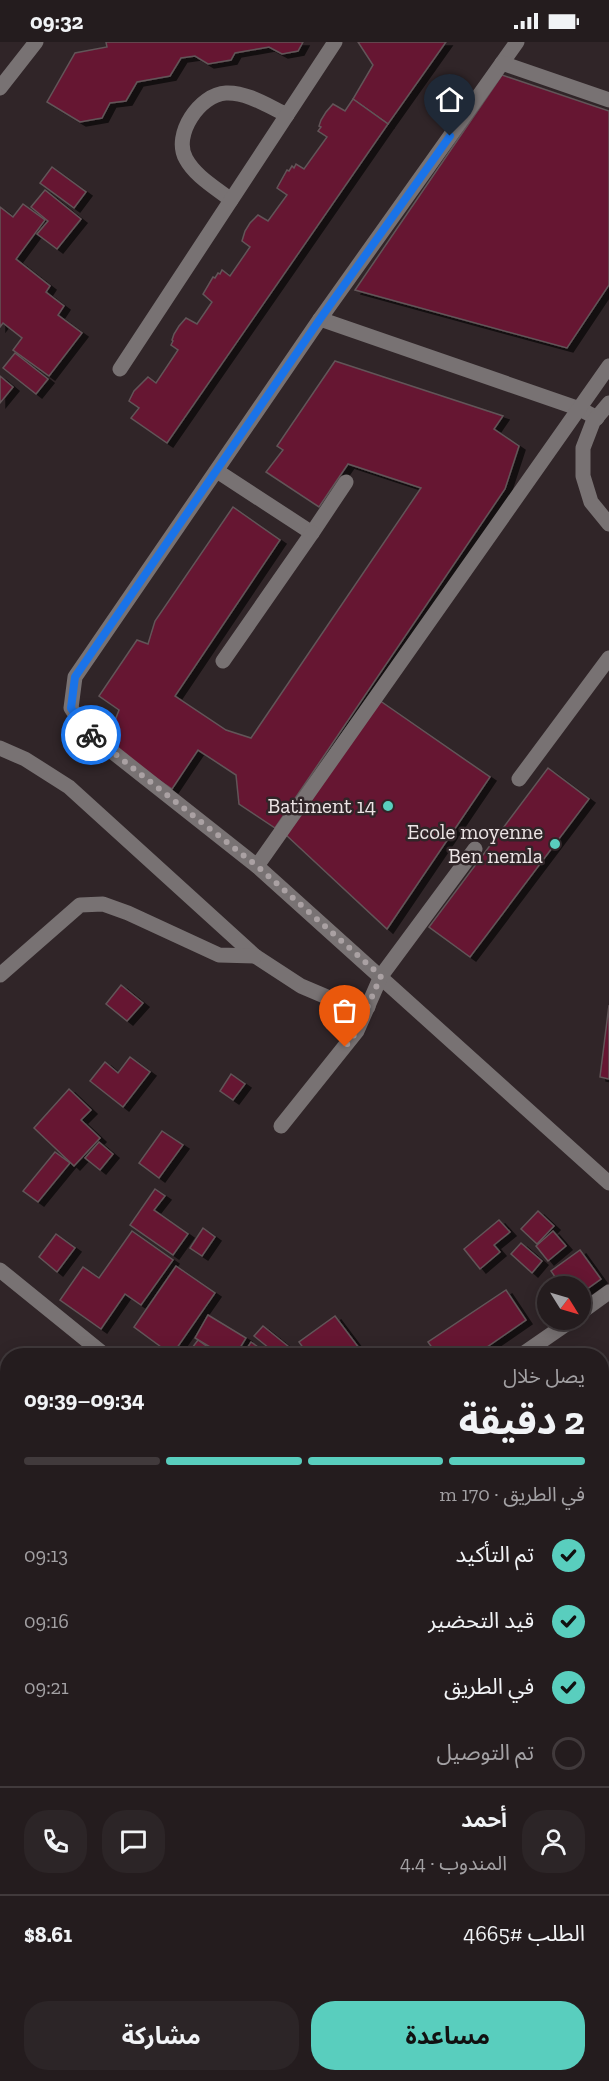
<!DOCTYPE html>
<html lang="ar">
<meta charset="utf-8">
<style>
:root{--surface:#241c1e;--page:#2c2527;--text:#f1f3f6;--muted:#a3a1a4;--line:#413a3c;--accent:#59cebe}
body{margin:0;font-family:"Zilla Slab","Noto Sans Arabic",serif;background:var(--page);color:var(--text);direction:rtl;height:100vh;display:flex;flex-direction:column;font-size:22px;white-space:nowrap}
*{box-sizing:border-box;margin:0}
p{font-size:20px;color:var(--muted)}
.icon{flex:none;width:33px;height:33px;fill:none;stroke:currentColor;stroke-width:2;stroke-linecap:round;stroke-linejoin:round}
.map{position:relative;flex:1;overflow:hidden;direction:ltr}
.side{position:absolute;left:0px;top:1306px;width:609px;height:734px;display:flex;flex-direction:column;background:var(--surface);border-radius:24px 24px 0 0;box-shadow:0 3px 15px #0003,0 0 0 2px var(--line);direction:rtl}
.side>*{flex:none}
.needle{width:39px;rotate:127deg}
.controls{position:absolute;left:537px;top:1234px;display:grid;gap:12px}
.controls a{display:grid;place-items:center;width:54px;height:54px;border-radius:50%;background:var(--surface);box-shadow:0 3px 15px #0003,0 0 0 2px var(--line);font-size:30px}
.pin{position:absolute;display:grid;place-items:center;width:51px;height:51px;color:#fff;margin:-62px -26px;border-radius:50% 50% 50% 0;rotate:-45deg;box-shadow:0 0 6px #0007}
.pin .icon{rotate:45deg}
.courier{position:absolute;display:grid;place-items:center;width:60px;height:60px;margin:-30px;border:4px solid #1a73e8;border-radius:50%;background:#fff;color:#222;box-shadow:0 2px 8px #0007}
.overview em{font-style:normal;font-weight:700}
.overview div{display:flex;flex-direction:column-reverse}
.overview{display:flex;align-items:center;justify-content:space-between;height:102px;padding:0 24px}
h1{font-size:39px;font-weight:700;line-height:45px}
.bar{display:grid;grid-template-columns:repeat(4,1fr);gap:9px 6px;align-content:center;height:72px;padding:0 24px}
.bar i{height:8px;border-radius:4px;background:var(--line)}
.bar .on{background:var(--accent)}
.bar p{grid-column:span 4}
.line{display:flex;align-items:center;gap:15px;padding:0 24px;border-top:2px solid var(--line)}
.line div{flex:1}
.round{display:grid;place-items:center;flex:none;width:63px;height:63px;border-radius:24px;background:var(--page)}
ol{padding:0 24px;list-style:none}
li{display:flex;align-items:center;gap:18px;height:66px}
li p{margin-inline-start:auto}
li .icon{padding:6px;border-radius:50%;background:var(--accent);color:#111;stroke-width:4}
li:last-child{color:var(--muted)}
li i{width:33px;height:33px;border:3px solid var(--line);border-radius:50%}
.button{display:flex;gap:12px;margin-top:auto;padding:12px 24px}
.button a{flex:1;height:69px;border-radius:24px;background:var(--accent);color:#111;font-size:24px;font-weight:700;line-height:69px;text-align:center}
.button a+a{background:var(--page);color:var(--text)}
.status{display:flex;justify-content:space-between;align-items:center;height:42px;padding:0 30px;background:var(--surface);direction:ltr}
.status svg{height:16px;fill:currentColor}
.map>svg:first-child{display:block}
.building{fill:#661533;stroke:#625558;stroke-width:1.5;filter:url(#shadow)}
.lines{fill:none;stroke-linecap:round;stroke-linejoin:round}
.minor{stroke:#787273;stroke-width:15}
.done{stroke:#aaa1a3;stroke-width:6;stroke-dasharray:0 10.8}
.route{stroke:#1a73e8;stroke-width:8}
.poi-dot{fill:#59cebe;stroke:#302528;stroke-width:2}
.labels{text-anchor:middle;stroke-width:5;stroke-linejoin:round;paint-order:stroke}
.poi-label{font-size:21px;fill:#ece4e5;stroke:#302528;text-anchor:end}
</style>
<div class="status"><b>09:32</b><svg viewBox="0 0 49 12"><path d="M0 12V9h3v3zM5 12V6h3v6zM10 12V3h3v9zM15 12V0h3v12zM26 1h20v11H26zM47 4h2v5h-2z"/></svg></div>
<div class="map">
<svg width="609" height="2039" viewBox="0 0 609 2039">
<defs>
<filter id="shadow"><feDropShadow dx="6" dy="4" stdDeviation="0" flood-color="#0009"/></filter>
</defs>
<rect width="100%" height="100%" fill="#302528"/>
<g class="building">
<path d="M106,0H303L298,9L282,12L269,5L235,11L231,18L208,22L195,14L181,16L170,34L137,40L126,59L110,61L102,76L80,80L47,60L75,11L107,5Z"/>
<path d="M358,0H446L388,82L353,57L373,23Z"/>
<path d="M502,33L609,69V243L567,306L355,248Z"/>
<path d="M353,57L388,82L167,401L131,376L139,366L129,359L134,349L148,335L156,341L178,308L171,303L173,299L172,298L174,292L179,284L186,276L197,282L212,260L203,252L213,235L215,236L218,231L220,232L222,228L230,234L250,205L242,199L245,189L250,181L258,173L268,179L287,153L277,146L287,128L289,129L292,124L294,126L296,122L304,127L327,95L318,89L321,85L319,84L321,78L326,70L333,62L345,69Z"/>
<path d="M52,125L86,150L74,166L40,141Z"/>
<path d="M45,148L81,177L57,207L37,192L48,179L31,165Z"/>
<path d="M23,162L45,178L16,217L50,244L46,250L64,264L58,273L82,291L49,334L13,308L22,296L3,281L0,285V165L13,175Z"/>
<path d="M15,311L48,337L36,352L3,326Z"/>
<path d="M335,319L503,374L494,387L519,404L505,447L275,786L239,762L236,733L198,708L172,747L106,702L119,668L99,654L137,598L148,602L155,579L233,465L280,498L175,654L226,688L251,696L421,446L348,422L319,465L266,430L283,408L277,404Z"/>
<path d="M0,334L13,345L0,361Z"/>
<path d="M376,656L490,735L387,887L286,793Z"/>
<path d="M548,726L589,757L470,915L429,885Z"/>
<path d="M121,943L143,961L127,979L106,962Z"/>
<path d="M609,963V1037L600,1035Z"/>
<path d="M130,1015L150,1030L123,1065L90,1039L105,1020L118,1031Z"/>
<path d="M231,1032L245,1042L233,1058L220,1049Z"/>
<path d="M69,1047L91,1068L81,1078L100,1096L74,1124L34,1086Z"/>
<path d="M162,1089L183,1103L159,1136L139,1121Z"/>
<path d="M99,1100L113,1112L100,1128L85,1116Z"/>
<path d="M55,1110L70,1121L38,1160L23,1149Z"/>
<path d="M155,1147L165,1154L154,1168L188,1192L173,1213L130,1183Z"/>
<path d="M538,1169L554,1184L537,1202L521,1187Z"/>
<path d="M499,1178L510,1190L494,1203L500,1210L480,1227L464,1207Z"/>
<path d="M203,1186L215,1195L202,1214L190,1206Z"/>
<path d="M132,1189L173,1218L141,1263L125,1252L101,1287L60,1258L83,1225L99,1236Z"/>
<path d="M553,1189L566,1204L548,1219L536,1204Z"/>
<path d="M56,1192L75,1206L57,1230L39,1215Z"/>
<path d="M521,1201L542,1219L532,1231L511,1212Z"/>
<path d="M580,1208L601,1237L580,1252V1245H562L551,1229Z"/>
<path d="M176,1224L215,1251L172,1313L134,1285Z"/>
<path d="M506,1248L526,1278L474,1314H438L428,1300Z"/>
<path d="M208,1273L246,1296L235,1314H225L195,1296Z"/>
<path d="M335,1274L365,1314H309L299,1300Z"/>
<path d="M263,1284L299,1313L298,1314H279L254,1294Z"/>
<path d="M198,1298L220,1314H186Z"/>
<path d="M251,1300L271,1314H242Z"/>
<path d="M6,1428L8,1429V1452L0,1446V1435Z"/>
<path d="M0,1472L8,1477V1498L0,1493Z"/>
<path d="M0,1547L8,1553V1575L0,1584Z"/>
<path d="M2,1622L8,1626V1675L0,1671V1626Z"/>
</g>
<g class="lines">
<g class="minor">
<path d="M517,0L320,277L580,367L597,376"/>
<path d="M502,21L609,58"/>
<path d="M0,46L36,0"/>
<path d="M231,158C216,146 195,134 186,117C172,93 200,52 226,51C247,50 268,64 287,73"/>
<path d="M320,277L75,635L71,666L86,689L257,824L609,1141"/>
<path d="M120,327L335,0"/>
<path d="M609,361L593,380L583,406V434L591,460L609,482"/>
<path d="M217,429L312,491L346,440"/>
<path d="M223,619L312,491"/>
<path d="M0,706L25,717L69,745L255,914L301,944L341,961L368,965"/>
<path d="M519,737L609,616"/>
<path d="M257,824L609,324"/>
<path d="M0,933L80,863L103,862L128,871L219,913L255,914"/>
<path d="M281,1084L357,989L381,934L475,807"/>
<path d="M0,1228L106,1314"/>
<path d="M580,1271L609,1250"/>
<path d="M520,1314L572,1278"/>
<path d="M0,1707L8,1700"/>
</g>
</g>
<g class="lines">
<path class="done" d="M91,693L257,824L381,934L357,989L345,1005"/>
<path class="route" d="M91,693L86,689L71,666L75,635L320,277L450,94"/>
</g>
<g class="poi-dot">
<circle cx="388" cy="764" r="6"/>
<circle cx="555" cy="802" r="6"/>
</g>
<g class="labels">
<g class="poi-label">
<text x="376" y="771">Batiment 14</text>
<text x="543" y="797">Ecole moyenne<tspan x="543" dy="24">Ben nemla</tspan></text>
</g>
</g>
</svg>
<div class="controls">
<a><svg class="needle" viewBox="-14 -14 28 28"><path d="M0-13l5 13h-10z" fill="#e53935"/><path d="M0 13l5-13h-10z" fill="#a3a1a4"/></svg></a>
</div>
<div class="pin" style="left:345px;top:1005px;background:#ea580c"><svg class="icon" aria-label="bag" viewBox="0 0 24 24"><path d="M5 8h14l-1 12H6zM9 8a3 3 0 0 1 6 0"/></svg></div>
<div class="pin" style="left:450px;top:94px;background:#1f2937"><svg class="icon" aria-label="home" viewBox="0 0 24 24"><path d="M3 11l9-7 9 7M6 9v11h12V9"/></svg></div>
<div class="courier" style="left:91px;top:693px"><svg class="icon" aria-label="bike" viewBox="0 0 24 24"><circle cx="6" cy="16" r="4"/><circle cx="18" cy="16" r="4"/><path d="M6 16l4-8h5l3 8M10 8l3 8H6M13 5h3"/></svg></div>
<section class="side">
<div class="overview"><div><h1>2 دقيقة</h1><p>يصل خلال</p></div><em>09:34–09:39</em></div>
<div class="bar"><i class="on"></i><i class="on"></i><i class="on"></i><i></i><p>في الطريق · 170 m</p></div>
<ol>
<li><svg class="icon" aria-label="check" viewBox="0 0 24 24"><path d="M5 12l5 5 9-10"/></svg>تم التأكيد<p>09:13</p></li>
<li><svg class="icon" aria-label="check" viewBox="0 0 24 24"><path d="M5 12l5 5 9-10"/></svg>قيد التحضير<p>09:16</p></li>
<li><svg class="icon" aria-label="check" viewBox="0 0 24 24"><path d="M5 12l5 5 9-10"/></svg>في الطريق<p>09:21</p></li>
<li><i></i>تم التوصيل</li>
</ol>
<div class="line" style="height:108px"><a class="round"><svg class="icon" aria-label="person" viewBox="0 0 24 24"><circle cx="12" cy="8" r="4"/><path d="M4 21q1-7 8-7t8 7"/></svg></a><div><b>أحمد</b><p>المندوب · 4.4</p></div><a class="round"><svg class="icon" aria-label="chat" viewBox="0 0 24 24"><path d="M4 5h16v11H9l-5 4z"/></svg></a><a class="round"><svg class="icon" aria-label="phone" viewBox="0 0 24 24"><path d="M5 4h4l2 5-3 2q2 4 5 5l2-3 5 2v4C11 20 4 13 5 4z"/></svg></a></div>
<div class="line" style="height:78px"><div>الطلب #4665</div><b>$8.61</b></div>
<div class="button"><a>مساعدة</a><a>مشاركة</a></div>
</section>
</div>
